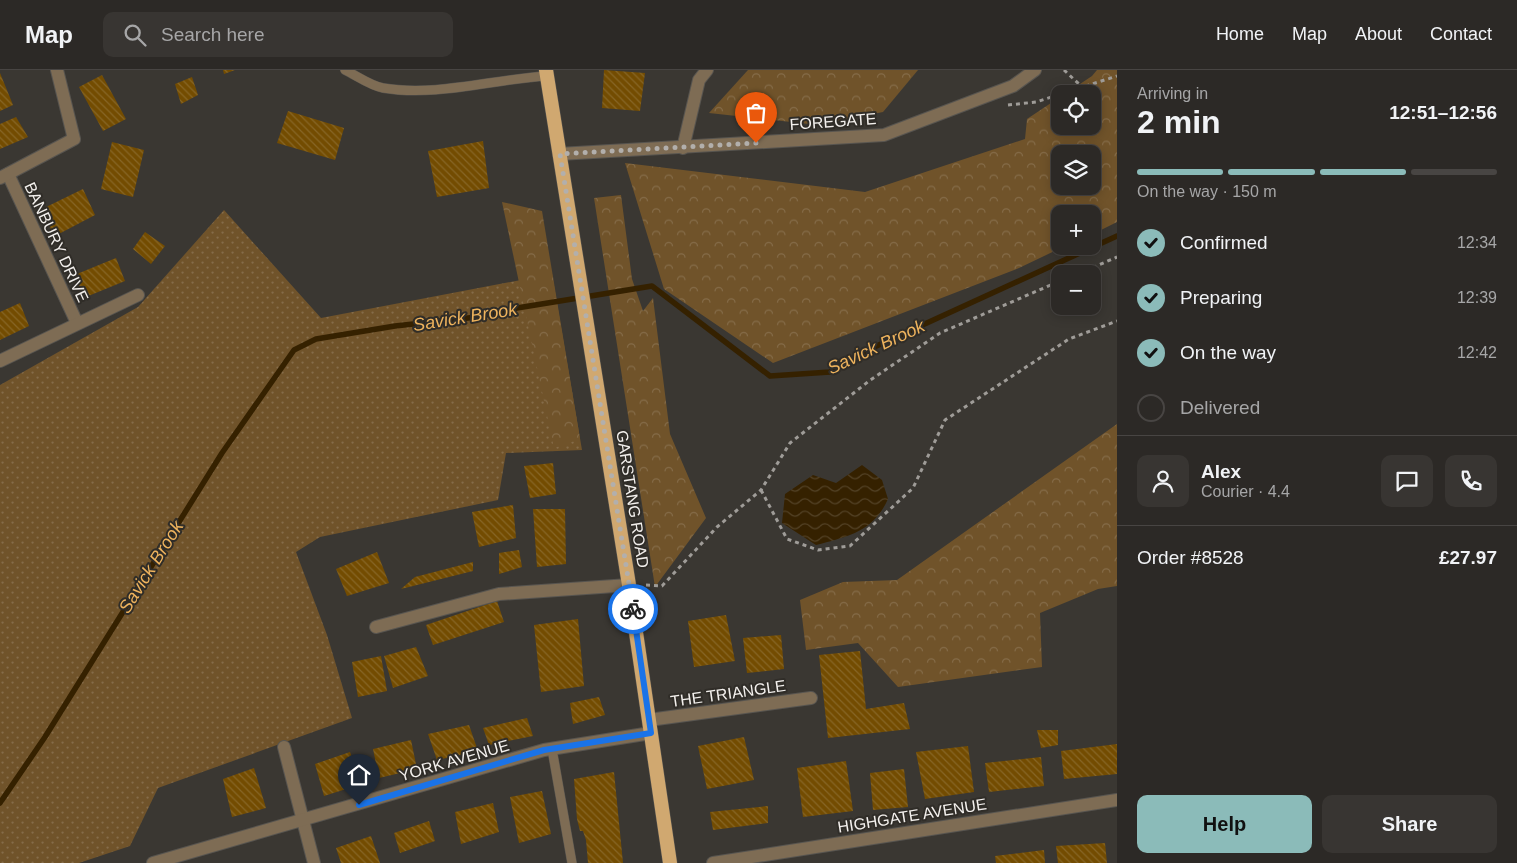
<!DOCTYPE html>
<meta charset="utf-8">
<style>
:root{--surface:#2c2926;--page:#383532;--text:#f1f3f6;--muted:#a6a6a7;--line:#484543;--accent:#8bbbb9}
body{margin:0;font-family:Helvetica,sans-serif;background:var(--page);color:var(--text);height:100vh;display:flex;flex-direction:column;font-size:19px;white-space:nowrap}
*{box-sizing:border-box;margin:0}
p{font-size:16px;color:var(--muted)}
.icon{flex:none;width:28px;height:28px;fill:none;stroke:currentColor;stroke-width:2;stroke-linecap:round;stroke-linejoin:round}
.map{position:relative;flex:1;overflow:hidden}
.details{display:flex;flex-direction:column;background:var(--surface);width:400px}
.details>*{flex:none}
.buttons{position:absolute;left:1051px;top:15px;display:grid;gap:10px}
.buttons a{display:grid;place-items:center;width:50px;height:50px;border-radius:10px;background:var(--surface);box-shadow:0 2px 12px #0003,0 0 0 1px var(--line);font-size:25px}
.pin{position:absolute;display:grid;place-items:center;width:42px;height:42px;color:#fff;margin:-51px -21px;border-radius:50% 50% 50% 0;rotate:-45deg;box-shadow:0 0 5px #0007}
.pin .icon{rotate:45deg}
.courier{position:absolute;display:grid;place-items:center;width:50px;height:50px;margin:-25px;border:4px solid #1a73e8;border-radius:50%;background:#fff;color:#222;box-shadow:0 1px 6px #0007}
.headline em{font-style:normal;font-weight:600}
.headline div{display:flex;flex-direction:column-reverse}
.headline{display:flex;align-items:center;justify-content:space-between;height:85px;padding:0 20px}
h1{font-size:32px;font-weight:600;line-height:38px}
.bar{display:grid;grid-template-columns:repeat(4,1fr);gap:8px 5px;align-content:center;height:60px;padding:0 20px}
.bar i{height:6px;border-radius:4px;background:var(--line)}
.bar .current{background:var(--accent)}
.bar p{grid-column:span 4}
.line{display:flex;align-items:center;gap:12px;padding:0 20px;border-top:1px solid var(--line)}
.line div{flex:1}
.round{display:grid;place-items:center;flex:none;width:52px;height:52px;border-radius:10px;background:var(--page)}
ol{padding:0 20px;list-style:none}
li{display:flex;align-items:center;gap:15px;height:55px}
li p{margin-inline-start:auto}
li .icon{padding:5px;border-radius:50%;background:var(--accent);color:#111;stroke-width:4}
li:last-child{color:var(--muted)}
li i{width:28px;height:28px;border:2px solid var(--line);border-radius:50%}
.button{display:flex;gap:10px;margin-top:auto;padding:10px 20px}
.button a{flex:1;height:58px;border-radius:10px;background:var(--accent);color:#111;font-size:20px;font-weight:600;line-height:58px;text-align:center}
.button a+a{background:var(--page);color:var(--text)}
header{display:flex;align-items:center;gap:30px;box-sizing:border-box;height:70px;padding:0 25px;background:var(--surface);border-bottom:1px solid var(--line)}
header strong{font-size:24px}
nav{display:flex;gap:28px;margin-inline-start:auto;font-size:18px}
.search{width:350px;height:45px;background:var(--page);display:flex;align-items:center;gap:12px;box-sizing:border-box;padding:0 18px;border-radius:10px;color:var(--muted);font-size:19px}
main{display:flex;flex:1;min-height:0}
.map>svg:first-child{display:block}
.grass{fill:url(#grass-dots)}
.forest{fill:url(#forest-crowns);fill-rule:evenodd}
.water{fill:url(#water-waves)}
.lines{fill:none;stroke-linecap:round;stroke-linejoin:round}
.stream{stroke:#352100;stroke-width:5.5}
.building{fill:url(#building-back-hatch)}
.service-casing{stroke:#585550;stroke-width:10}
.minor-casing{stroke:#585550;stroke-width:14}
.trunk-casing{stroke:#585550;stroke-width:15}
.path{stroke:#9f9c98;stroke-width:3;stroke-dasharray:4 4;stroke-linecap:butt}
.service{stroke:#7e6c54;stroke-width:9}
.minor{stroke:#7e6c54;stroke-width:12}
.trunk{stroke:#d0a870;stroke-width:14}
.done{stroke:#b2afac;stroke-width:5;stroke-dasharray:0 9}
.route{stroke:#1a73e8;stroke-width:6}
.labels{text-anchor:middle;stroke-width:4;stroke-linejoin:round;paint-order:stroke}
.street-label{font-size:16px;fill:#f3f0ed;stroke:#302d28}
.water-label{font-size:18px;font-style:italic;fill:#eeb35d;stroke:#302d28}
</style>
<header>
<strong>Map</strong>
<div class="search"><svg class="icon" aria-label="search" viewBox="0 0 24 24"><circle cx="10" cy="10" r="6"/><path d="M15 15l6 6"/></svg>Search here</div>
<nav><a>Home</a><a>Map</a><a>About</a><a>Contact</a></nav>
</header>
<main>
<div class="map">
<svg width="1117" height="793" viewBox="0 0 1117 793">
<defs>
<pattern id="grass-dots" width="8" height="8" patternUnits="userSpaceOnUse" patternTransform="scale(1.25)"><rect width="8" height="8" fill="#70532a"/><path d="M2 2h.1M6 6h.1" fill="none" stroke="#856c49" stroke-width="1.8" stroke-linecap="round"/></pattern>
<pattern id="forest-crowns" width="20" height="18" patternUnits="userSpaceOnUse" patternTransform="scale(1.25)"><rect width="20" height="18" fill="#70532a"/><path d="M2 6a3 3 0 1 1 6 0M12 15a3 3 0 1 1 6 0" fill="none" stroke="#856c49"/></pattern>
<pattern id="water-waves" width="16" height="10" patternUnits="userSpaceOnUse" patternTransform="scale(1.25)"><rect width="16" height="10" fill="#352100"/><path d="M0 5q4-4 8 0t8 0" fill="none" stroke="#534226"/></pattern>
<pattern id="building-back-hatch" width="6" height="6" patternUnits="userSpaceOnUse" patternTransform="scale(1.25)"><rect width="6" height="6" fill="#734c01"/><path d="M-1 5l2 2M0 0l6 6M5-1l2 2" fill="none" stroke="#876626"/></pattern>
</defs>
<rect width="100%" height="100%" fill="#3a3732"/>
<path class="grass" d="M224,140L321,248L552,204L582,380L506,383L498,430L320,467L296,482L327,565L352,648L158,718L130,776L79,793H0V315L138,237Z"/>
<g class="forest">
<path d="M748,0H918L883,42L818,55L709,43Z"/>
<path d="M1097,0H1117V152L1093,164L1092,144H1060V176H1065L1019,198L773,293L664,219L625,93L865,122L1025,69L1027,49L1060,27V56H1092V24H1065L1092,6ZM1060,84H1092V116H1060Z"/>
<path d="M621,125L632,209L643,241L653,228L670,364L706,448L655,517L594,128Z"/>
<path d="M502,132L542,141L580,369L554,378Z"/>
<path d="M1117,354V516L1098,519L1040,543L1042,597L898,617L858,573L806,580L800,530L843,512L897,510Z"/>
</g>
<path class="water" d="M862,395L882,410L888,429C874,461 848,467 816,475L782,453L785,424L813,405L836,413Z"/>
<g class="lines">
<path class="stream" d="M0,733L45,667L222,383L294,280L316,269L395,256L477,247L517,238L652,216L770,306L830,302L870,279L1117,166"/>
</g>
<g class="building">
<path d="M223,0H235L224,4Z"/>
<path d="M604,0L645,3L640,41L602,38Z"/>
<path d="M0,3L13,35L0,41Z"/>
<path d="M102,5L126,49L103,61L79,17Z"/>
<path d="M192,7L198,25L181,34L175,14Z"/>
<path d="M288,41L344,58L335,90L277,73Z"/>
<path d="M16,47L28,67L0,79V54Z"/>
<path d="M483,71L489,118L437,127L428,81Z"/>
<path d="M112,72L144,80L133,127L101,119Z"/>
<path d="M83,119L95,145L55,166L40,140Z"/>
<path d="M145,162L165,176L151,194L133,179Z"/>
<path d="M116,188L125,211L81,229L72,206Z"/>
<path d="M20,233L29,256L0,270V242Z"/>
<path d="M553,393L556,424L530,428L524,396Z"/>
<path d="M513,435L516,468L479,477L472,442Z"/>
<path d="M533,439H565L566,494L537,497Z"/>
<path d="M519,480L522,497L499,504V483Z"/>
<path d="M377,482L389,513L347,526L336,499Z"/>
<path d="M473,492V501L401,519L415,507Z"/>
<path d="M497,531L504,552L433,575L426,555Z"/>
<path d="M726,545L735,591L694,597L688,551Z"/>
<path d="M578,549L584,616L541,622L534,555Z"/>
<path d="M781,565L784,599L747,603L743,568Z"/>
<path d="M416,577L428,606L393,618L384,586Z"/>
<path d="M860,581L866,639L904,633L910,659L828,668L819,585Z"/>
<path d="M381,586L387,621L358,627L352,592Z"/>
<path d="M599,627L605,645L573,654L570,633Z"/>
<path d="M527,648L533,666L489,675L483,658Z"/>
<path d="M469,655L478,681L437,690L428,664Z"/>
<path d="M1037,660H1058V675L1041,678Z"/>
<path d="M744,667L754,710L707,719L698,676Z"/>
<path d="M411,670L417,699L379,708L373,679Z"/>
<path d="M1117,674V704L1064,709L1061,681Z"/>
<path d="M968,676L974,722L925,729L916,682Z"/>
<path d="M350,682L362,714L324,726L315,694Z"/>
<path d="M1041,687L1044,716L989,722L985,693Z"/>
<path d="M846,691L853,741L803,747L797,698Z"/>
<path d="M254,698L266,738L232,747L223,709Z"/>
<path d="M904,699L908,737L873,740L870,703Z"/>
<path d="M614,702L623,793H588L586,770L583,761H580L577,749L574,709Z"/>
<path d="M542,721L551,764L519,773L510,727Z"/>
<path d="M493,733L499,762L461,774L455,742Z"/>
<path d="M768,736V753L713,760L710,742Z"/>
<path d="M429,751L435,771L400,783L394,763Z"/>
<path d="M371,766L380,793H341L336,778Z"/>
<path d="M1105,773L1107,793H1058L1056,776Z"/>
<path d="M1044,780L1045,793H996L995,786Z"/>
</g>
<g class="lines">
<defs>
<g id="service">
<path d="M345,0C357,6 371,16 383,18C437,27 493,9 547,6"/>
<path d="M552,679L572,793"/>
</g>
<g id="minor">
<path d="M683,78L699,10L707,0"/>
<path d="M559,84L884,65L1013,16L1035,0"/>
<path d="M8,104L77,253"/>
<path d="M0,108L74,69L57,0"/>
<path d="M0,291L138,225"/>
<path d="M376,557L499,524L629,515"/>
<path d="M649,650L811,628"/>
<path d="M284,677L314,793"/>
<path d="M153,793L544,680L651,663"/>
<path d="M713,793L1117,730"/>
</g>
<path id="trunk" d="M546,0L629,515L670,793"/>
</defs>
<use href="#service" class="service-casing"/>
<use href="#minor" class="minor-casing"/>
<use href="#trunk" class="trunk-casing"/>
<g class="path">
<path d="M1064,0L1081,16"/>
<path d="M1008,35L1036,32L1117,6"/>
<path d="M1078,204L1117,187"/>
<path d="M761,420L787,469L818,480L850,476L913,418L945,350L1069,269L1117,251"/>
<path d="M646,515L662,516L717,457L761,420L790,373L869,311L940,263L1060,211"/>
</g>
<use href="#service" class="service"/>
<use href="#minor" class="minor"/>
<use href="#trunk" class="trunk"/>
</g>
<g class="lines">
<path class="done" d="M633,539L560,84L756,73"/>
<path class="route" d="M359,735L544,680L651,663L633,539"/>
</g>
<g class="labels">
<g class="street-label">
<text transform="translate(833 51) rotate(-4)" y="6">FOREGATE</text>
<text transform="translate(57 172) rotate(65)" y="6">BANBURY DRIVE</text>
<text transform="translate(633 429) rotate(81)" y="6">GARSTANG ROAD</text>
<text transform="translate(728 623) rotate(-8)" y="6">THE TRIANGLE</text>
<text transform="translate(454 690) rotate(-16)" y="6">YORK AVENUE</text>
<text transform="translate(912 745) rotate(-9)" y="6">HIGHGATE AVENUE</text>
</g>
<g class="water-label">
<text transform="translate(465 247) rotate(-9)" y="6">Savick Brook</text>
<text transform="translate(876 277) rotate(-25)" y="6">Savick Brook</text>
<text transform="translate(151 497) rotate(-58)" y="6">Savick Brook</text>
</g>
</g>
</svg>
<div class="buttons">
<a><svg class="icon" aria-label="locate" viewBox="0 0 24 24"><circle cx="12" cy="12" r="6"/><path d="M12 2v4M12 18v4M2 12h4M18 12h4"/></svg></a>
<a><svg class="icon" aria-label="layers" viewBox="0 0 24 24"><path d="M12 4l9 5-9 5-9-5zM3 14l9 5 9-5"/></svg></a>
<a>+</a>
<a>−</a>
</div>
<div class="pin" style="left:756px;top:73px;background:#ea580c"><svg class="icon" aria-label="bag" viewBox="0 0 24 24"><path d="M5 8h14l-1 12H6zM9 8a3 3 0 0 1 6 0"/></svg></div>
<div class="pin" style="left:359px;top:735px;background:#1f2937"><svg class="icon" aria-label="home" viewBox="0 0 24 24"><path d="M3 11l9-7 9 7M6 9v11h12V9"/></svg></div>
<div class="courier" style="left:633px;top:539px"><svg class="icon" aria-label="bike" viewBox="0 0 24 24"><circle cx="6" cy="16" r="4"/><circle cx="18" cy="16" r="4"/><path d="M6 16l4-8h5l3 8M10 8l3 8H6M13 5h3"/></svg></div>
</div>
<section class="details">
<div class="headline"><div><h1>2 min</h1><p>Arriving in</p></div><em>12:51–12:56</em></div>
<div class="bar"><i class="current"></i><i class="current"></i><i class="current"></i><i></i><p>On the way · 150 m</p></div>
<ol>
<li><svg class="icon" aria-label="check" viewBox="0 0 24 24"><path d="M5 12l5 5 9-10"/></svg>Confirmed<p>12:34</p></li>
<li><svg class="icon" aria-label="check" viewBox="0 0 24 24"><path d="M5 12l5 5 9-10"/></svg>Preparing<p>12:39</p></li>
<li><svg class="icon" aria-label="check" viewBox="0 0 24 24"><path d="M5 12l5 5 9-10"/></svg>On the way<p>12:42</p></li>
<li><i></i>Delivered</li>
</ol>
<div class="line" style="height:90px"><a class="round"><svg class="icon" aria-label="person" viewBox="0 0 24 24"><circle cx="12" cy="8" r="4"/><path d="M4 21q1-7 8-7t8 7"/></svg></a><div><b>Alex</b><p>Courier · 4.4</p></div><a class="round"><svg class="icon" aria-label="chat" viewBox="0 0 24 24"><path d="M4 5h16v11H9l-5 4z"/></svg></a><a class="round"><svg class="icon" aria-label="phone" viewBox="0 0 24 24"><path d="M5 4h4l2 5-3 2q2 4 5 5l2-3 5 2v4C11 20 4 13 5 4z"/></svg></a></div>
<div class="line" style="height:65px"><div>Order #8528</div><b>£27.97</b></div>
<div class="button"><a>Help</a><a>Share</a></div>
</section>
</main>
